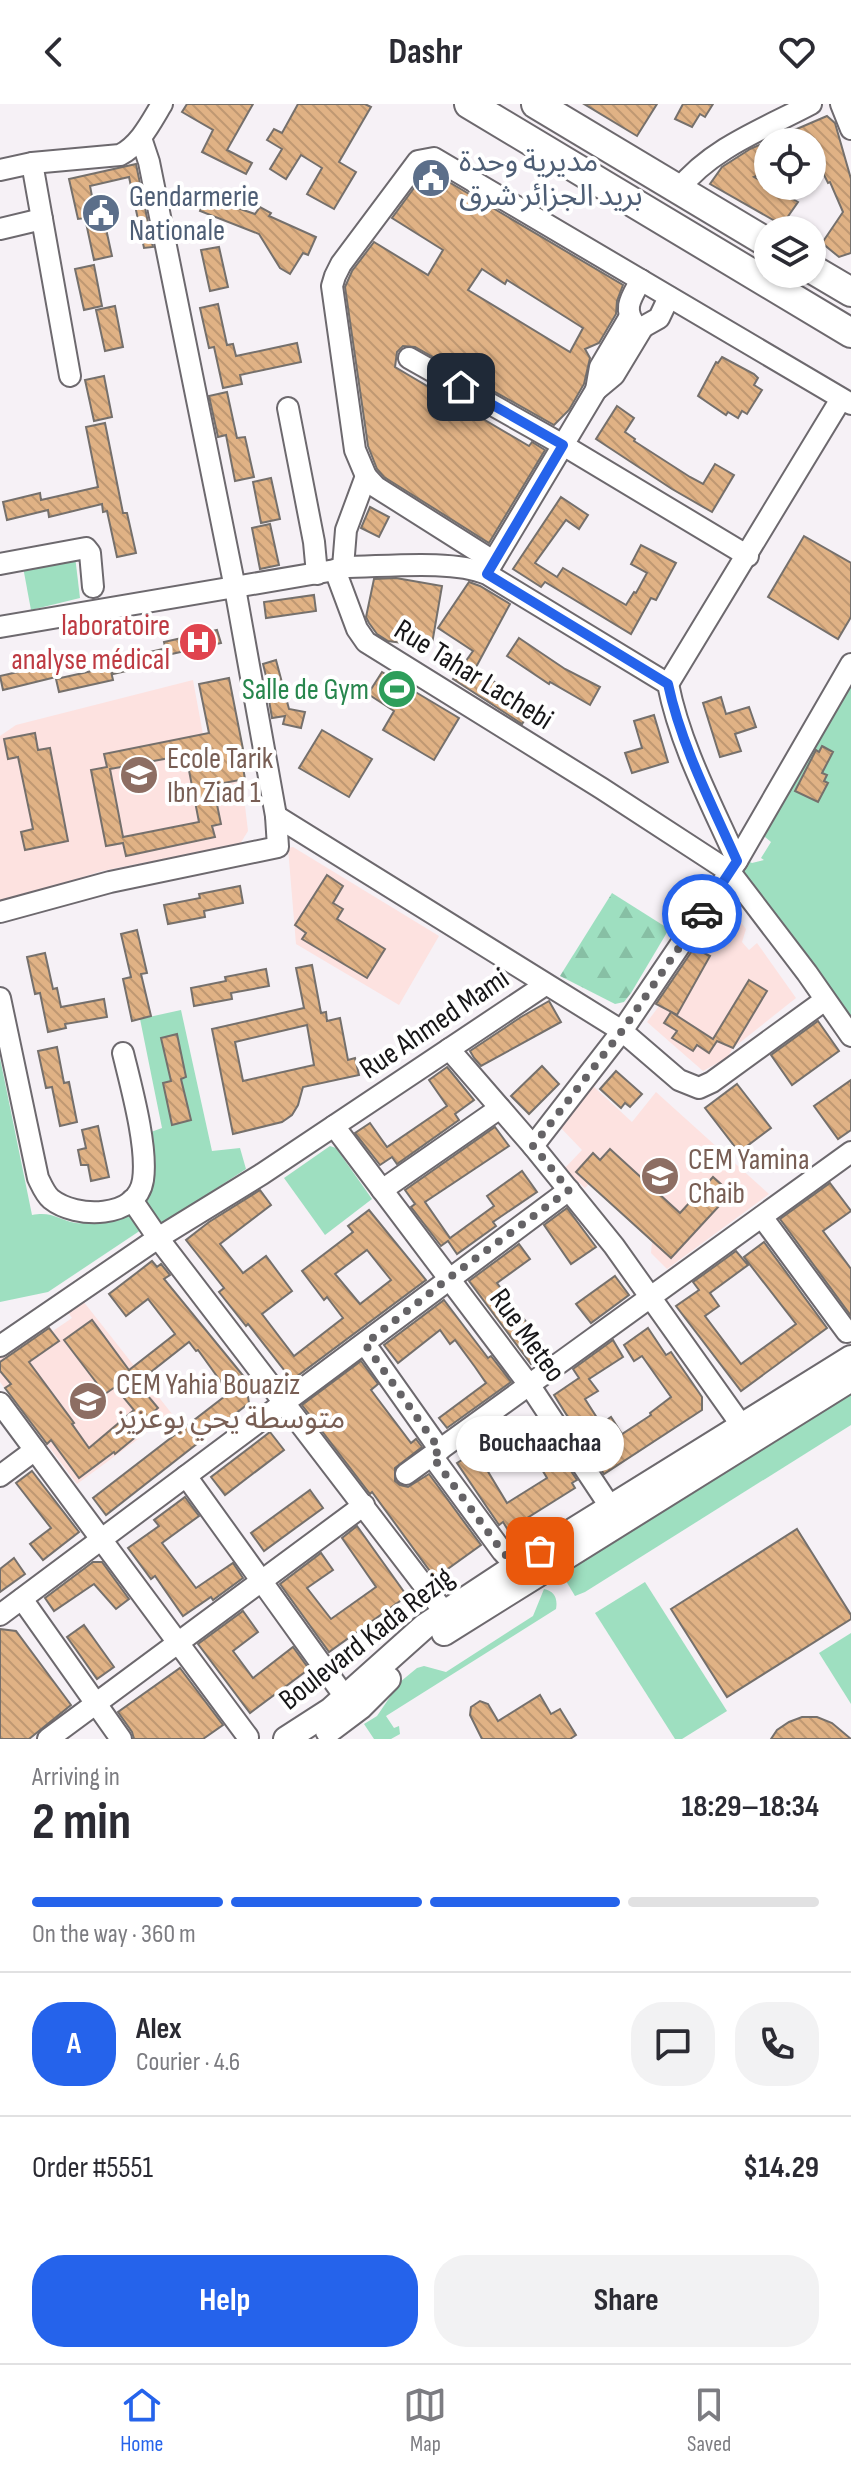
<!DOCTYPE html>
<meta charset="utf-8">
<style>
:root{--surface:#fff;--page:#f2f2f3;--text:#2b2b33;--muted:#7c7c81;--line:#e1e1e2;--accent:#2563eb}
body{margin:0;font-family:"Sofia Sans Condensed","Noto Sans Arabic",sans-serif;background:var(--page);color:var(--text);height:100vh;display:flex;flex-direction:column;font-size:30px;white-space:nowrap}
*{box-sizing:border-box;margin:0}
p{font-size:26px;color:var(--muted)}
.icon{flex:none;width:44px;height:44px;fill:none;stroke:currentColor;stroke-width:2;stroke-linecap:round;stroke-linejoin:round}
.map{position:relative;height:1635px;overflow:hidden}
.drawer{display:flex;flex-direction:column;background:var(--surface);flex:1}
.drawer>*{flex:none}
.buttons{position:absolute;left:754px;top:24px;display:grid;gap:16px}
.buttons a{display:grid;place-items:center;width:72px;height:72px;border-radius:50%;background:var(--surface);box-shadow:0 2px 6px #0004;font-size:40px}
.pin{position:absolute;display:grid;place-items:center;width:68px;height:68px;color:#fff;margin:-34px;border-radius:16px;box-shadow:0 4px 12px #0006}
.courier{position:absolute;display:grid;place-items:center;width:80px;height:80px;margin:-40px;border:6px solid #2563eb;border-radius:50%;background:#fff;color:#222;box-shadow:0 2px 10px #0007}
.bubble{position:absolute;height:56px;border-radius:28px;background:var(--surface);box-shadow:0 2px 6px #0004;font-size:26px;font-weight:700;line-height:56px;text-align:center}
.head em{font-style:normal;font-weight:700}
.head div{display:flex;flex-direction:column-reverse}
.head{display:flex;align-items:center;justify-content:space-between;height:136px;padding:0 32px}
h1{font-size:52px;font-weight:700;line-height:60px}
.bar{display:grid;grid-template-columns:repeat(4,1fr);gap:12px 8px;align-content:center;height:96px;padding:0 32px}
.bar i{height:10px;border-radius:6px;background:var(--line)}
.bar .selected{background:var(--accent)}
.bar p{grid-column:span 4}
.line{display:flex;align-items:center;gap:20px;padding:0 32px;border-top:2px solid var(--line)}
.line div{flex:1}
.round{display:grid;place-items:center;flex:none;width:84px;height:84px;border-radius:32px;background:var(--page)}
.primary-button{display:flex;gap:16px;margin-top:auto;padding:16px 32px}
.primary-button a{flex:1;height:92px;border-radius:32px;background:var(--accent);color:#fff;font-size:32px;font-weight:700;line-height:92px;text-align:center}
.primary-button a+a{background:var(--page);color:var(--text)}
header{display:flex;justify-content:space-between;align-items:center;height:104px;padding:0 32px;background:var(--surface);font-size:36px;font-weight:700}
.menu{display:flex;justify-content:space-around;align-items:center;height:112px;border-top:2px solid var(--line);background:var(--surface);font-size:22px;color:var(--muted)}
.menu a{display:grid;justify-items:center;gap:4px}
.menu .selected{color:var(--accent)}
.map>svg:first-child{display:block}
.education{fill:#fde2e0}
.green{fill:#9edfc0}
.forest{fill:url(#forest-firs)}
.building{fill:url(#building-back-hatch);stroke:#75706c;stroke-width:2;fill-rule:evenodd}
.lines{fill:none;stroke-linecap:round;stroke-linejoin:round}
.minor-casing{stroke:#6d696e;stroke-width:24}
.major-casing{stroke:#6d696e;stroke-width:28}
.highway-casing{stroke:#6d696e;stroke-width:32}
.minor{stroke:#fff;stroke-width:20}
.major{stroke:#fff;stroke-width:24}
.highway{stroke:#fff;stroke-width:28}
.done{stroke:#656366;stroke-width:8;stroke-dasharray:0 14.4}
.route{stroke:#2563eb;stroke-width:10}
.labels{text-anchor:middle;stroke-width:8;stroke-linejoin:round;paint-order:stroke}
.service-label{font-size:30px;fill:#4e5e75;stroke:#fff;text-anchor:start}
.health-label{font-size:30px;fill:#be3a42;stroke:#fff;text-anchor:end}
.street-label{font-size:30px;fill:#171618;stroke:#fff}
.leisure-label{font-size:30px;fill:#27864d;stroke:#fff;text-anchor:end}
.education-label{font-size:30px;fill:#785e54;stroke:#fff;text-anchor:start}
</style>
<header><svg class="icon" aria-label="back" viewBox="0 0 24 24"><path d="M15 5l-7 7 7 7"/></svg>Dashr<svg class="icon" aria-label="heart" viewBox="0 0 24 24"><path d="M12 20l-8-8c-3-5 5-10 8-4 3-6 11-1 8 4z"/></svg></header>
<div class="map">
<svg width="851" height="1635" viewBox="0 0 851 1635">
<defs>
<pattern id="forest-firs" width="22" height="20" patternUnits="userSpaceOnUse" patternTransform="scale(2)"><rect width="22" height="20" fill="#9edfc0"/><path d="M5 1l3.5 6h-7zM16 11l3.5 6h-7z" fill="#87bfa4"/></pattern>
<pattern id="building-back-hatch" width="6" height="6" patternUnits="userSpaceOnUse" patternTransform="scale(2)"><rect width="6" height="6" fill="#e0b285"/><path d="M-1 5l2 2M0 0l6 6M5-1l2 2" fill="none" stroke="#bf9872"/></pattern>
</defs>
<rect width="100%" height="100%" fill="#f6f1f6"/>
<g class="education">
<path d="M193,576L211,674L241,668L248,727L240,740L102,767L0,799V632L16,621Z"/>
<path d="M293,743L439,832L399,901L296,840L288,744Z"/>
<path d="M725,797L746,825L742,838L749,846L757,839L796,894L733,944L727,954L703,967L647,918L659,902L653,898L658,888L664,890L691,842Z"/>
<path d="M593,982L632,1018L656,988L769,1090L667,1165L651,1149L652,1138L589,1080L585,1084L564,1065L582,1046L559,1022Z"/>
<path d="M83,1197L172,1310L77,1380L0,1278V1252L46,1218L53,1227L72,1214L68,1208Z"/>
</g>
<g class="green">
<path d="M75,452L80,494L31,506L23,463Z"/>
<path d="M851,573V916L737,762L742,754L752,759L764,756L761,754L771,738L758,727Z"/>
<path d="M181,906L212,1047L240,1044L246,1065L160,1121L142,1097C157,1073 158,1054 151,1028L162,1024L140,915Z"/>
<path d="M0,954L32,1111C53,1107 58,1116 76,1119C94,1121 110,1113 126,1106L141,1126L48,1188L0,1198Z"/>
<path d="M330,1042L336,1044L372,1095L325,1131L284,1074Z"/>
<path d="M851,1290V1321L585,1488L575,1492L566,1477L569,1469L575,1462Z"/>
<path d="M645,1478L727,1607L682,1635H675L595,1509Z"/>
<path d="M544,1485C554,1487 558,1494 556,1505L386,1612L394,1624L399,1622L400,1630L391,1635H374L364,1620L377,1612L400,1578L417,1564L424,1562L446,1568L533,1512Z"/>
<path d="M851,1529V1600L819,1549Z"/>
</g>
<path class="forest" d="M612,789L669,825L631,889L624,898L615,900L560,872Z"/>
<g class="building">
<path d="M187,0H253L227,46L252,59L246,70L202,48L213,26L182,8Z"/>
<path d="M298,0H365L371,3L339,58L356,68L334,105L307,90L322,64L301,51L286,75L270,65L282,45L267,36L274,25L282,29Z"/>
<path d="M584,0H657L637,32Z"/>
<path d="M683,0H713L705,13L700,10L692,23L675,15Z"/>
<path d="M827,12L835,19L851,75V149L839,153L822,139L843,108L830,78L828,79L812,47V38H768V67L754,73L798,98L782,121L710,80L722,63L747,47L750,45Z"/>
<path d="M136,60L153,143L144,144L129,73L90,82L96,113L103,111L112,152L94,156L85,114L78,115L69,75Z"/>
<path d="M432,68L623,181L617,197L616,210L599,239L585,245L590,254L584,280L569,306L554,321L415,243L403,242L397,248L395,263L529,342L532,338L545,346L489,439L384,373L377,365L368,342L345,183L352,167L374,138L428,171L443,146L392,114L425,69ZM482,165L505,180L507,176L583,224L570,248L468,186Z"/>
<path d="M205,93L255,110L260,103L271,109L269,112L316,133L308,151L303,149L290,170L280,164L259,130L200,107Z"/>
<path d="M219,143L228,183L210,187L201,146Z"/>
<path d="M94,161L102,202L84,206L75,165Z"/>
<path d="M218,200L227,241L233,240L236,252L297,239L301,258L240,271L242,280L223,284L214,243L209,244L200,204Z"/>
<path d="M115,202L123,243L105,247L96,206Z"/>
<path d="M722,253L754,270L758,274L754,281L762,286L747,310L742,307L738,314L728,308L726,311L698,292L716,258L718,259Z"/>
<path d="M104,272L112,313L94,317L85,276Z"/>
<path d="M227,288L237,334L245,333L254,373L235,377L226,331L218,333L209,292Z"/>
<path d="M617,302L634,314L625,328L635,335L634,337L690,373L703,380L715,360L734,371L712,408L672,385L596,335Z"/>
<path d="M105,319L123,409H127L136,449L117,453L107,407L103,408L102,400L49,413L48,406L7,416L3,398L40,389L41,396L98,383L86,323Z"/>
<path d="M271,374L280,415L261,419L253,378Z"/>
<path d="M561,393L588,411L579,425L566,416L535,459L557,473L563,464L626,501L634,488L636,489L647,469L631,460L641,441L676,459L656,496L651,494L631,530L545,478L541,483L513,465Z"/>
<path d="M370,403L389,413L379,433L361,424Z"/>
<path d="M270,420L279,461L260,465L252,424Z"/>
<path d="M804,432L851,459V513L838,535L768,493Z"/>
<path d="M396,474L442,482L432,540L425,542L388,537L377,530L369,519L366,513L374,475Z"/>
<path d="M469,478L480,482L510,500L475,565L533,603L522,620L453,575L473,547L438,524Z"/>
<path d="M314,491L316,507L266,514L264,498Z"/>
<path d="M217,526L221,539L167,551L164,538Z"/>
<path d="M519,534L565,565L600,583L590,601L550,578L549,580L507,552Z"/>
<path d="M163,545L166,558L113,570L110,557Z"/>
<path d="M276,556L289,605L305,608L301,624L283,620L285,612L272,614L269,596H272L263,560Z"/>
<path d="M53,560L56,573L3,586L0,572Z"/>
<path d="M110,563L113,576L59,588L56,575Z"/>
<path d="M382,568L459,614L434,656L383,626L394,607L368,590Z"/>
<path d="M229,574L243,645L240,646L245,675L213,681L221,720L212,722L215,733L126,752L123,739L106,742L91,666L107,663L104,650L209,629L199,580ZM186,651L199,718L123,733L110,665Z"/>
<path d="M721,593L726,610L749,603L756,623L735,630L741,647L720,653L703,599Z"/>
<path d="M654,611L668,658L632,669L625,649L642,644L634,617Z"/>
<path d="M322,626L372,655L349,693L299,664Z"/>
<path d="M35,629L38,646L50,644L68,737L25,746L21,728L33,725L18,653L8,655L4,635Z"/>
<path d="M822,642L833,648L822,669L827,671L824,677L828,679L818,698L795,687L816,646L819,648Z"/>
<path d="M327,771L343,782L333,799L343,805L337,815L385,845L367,874L302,835L306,829L295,821Z"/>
<path d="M240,782L243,799L204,807L205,813L168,820L164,801L200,794L199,790Z"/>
<path d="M137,826L147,869L141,870L151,912L132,917L123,875L131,873L121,830Z"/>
<path d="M694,844L710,852L677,911L656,900Z"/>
<path d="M45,849L53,885L57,884L61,903L104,895L107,913L65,920L66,924L48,928L40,889L35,890L27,853Z"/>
<path d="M312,861L321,909L326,908L327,917L340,914L348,956L355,954L359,971L303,983L298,1001L292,1011L282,1018L233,1030L212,925L304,904L296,864ZM307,921L314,961L243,977L235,938Z"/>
<path d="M266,865L269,882L231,889L232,895L194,902L191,884L226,877L225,873Z"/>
<path d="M749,876L767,887L733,944L717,937L709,949L697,941L693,947L672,934L677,927L664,919L671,908L713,935Z"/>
<path d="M549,897L561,918L481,962L474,954L470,947L521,913Z"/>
<path d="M818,917L839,947L792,981L771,951Z"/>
<path d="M177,930L186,973L181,975L191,1016L172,1021L163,979L171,977L161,934Z"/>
<path d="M57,943L64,979L69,978L77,1018L60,1022L52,983L46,984L38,947Z"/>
<path d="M542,962L559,980L529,1010L511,992Z"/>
<path d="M447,963L474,996L455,1010L459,1016L397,1060L392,1053L380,1061L355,1029L370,1019L387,1043L447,1002L429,976Z"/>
<path d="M616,967L642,990L630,1003L625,999L621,1004L600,985Z"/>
<path d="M851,976V1026L838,1035L814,1002Z"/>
<path d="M737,980L771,1024L739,1048L705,1004Z"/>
<path d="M98,1022L109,1073L91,1077L88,1061H81L78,1046L86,1044L82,1026Z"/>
<path d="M495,1023L509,1042L425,1098L450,1134L494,1102L487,1092L522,1067L537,1088L493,1118L496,1122L457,1150L448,1137L441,1142L411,1103L415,1100L405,1086Z"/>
<path d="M610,1045L680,1109L713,1073L731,1089L671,1154L576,1068L593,1049L600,1056Z"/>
<path d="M830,1079L851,1107L823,1127L851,1165V1212L780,1115Z"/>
<path d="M260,1086L271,1101L220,1140L243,1169L266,1152L292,1187L262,1210L294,1252L343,1214L327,1193L324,1196L302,1167L353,1128L348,1122L369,1106L426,1176L292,1276L248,1220L246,1222L219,1188L224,1184L186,1136L209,1118ZM367,1146L391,1176L360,1200L335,1170Z"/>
<path d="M567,1104L596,1143L571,1160L544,1121Z"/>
<path d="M764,1138L827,1224L741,1287L676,1202L699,1186L693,1178L736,1147L748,1161L710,1189L719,1202L705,1212L741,1260L796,1220L744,1153Z"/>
<path d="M519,1140L530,1155L497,1179L548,1247L531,1260L469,1177Z"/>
<path d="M152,1157L157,1163L161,1160L170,1171L164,1175L245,1274L249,1299L106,1411L93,1394L229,1289L198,1246L196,1247L189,1238L137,1279L158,1304L140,1320L144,1326L115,1350L114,1348L79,1374L51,1336L47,1340L5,1284L11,1280L0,1267V1258L49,1224L59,1237L29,1258L74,1319L72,1320L89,1344L134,1306L115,1283L105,1290L64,1236L92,1216L129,1266L175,1230L148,1195L126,1212L109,1190Z"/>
<path d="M615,1172L629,1191L591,1219L576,1200Z"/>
<path d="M444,1196L488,1254L491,1252L511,1278L447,1324L439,1314L486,1279L475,1263L455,1236L450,1240L440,1226L398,1259L384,1241Z"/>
<path d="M648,1224L666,1251L671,1248L702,1293V1306L604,1370L554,1291L579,1274L573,1265L613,1236L623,1253L589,1275L598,1287L585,1295L601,1320L611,1313L622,1330L651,1311L650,1309L671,1293L642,1252L634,1257L624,1241Z"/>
<path d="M361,1257L378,1280L371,1286L411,1339L416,1335L422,1343L395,1364V1377L400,1381L408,1383L429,1370L481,1441L435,1474L372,1388L370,1390L302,1301Z"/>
<path d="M536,1315L577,1376L572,1379L575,1384L508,1426L503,1418L499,1421L457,1359L465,1354L461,1347L505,1318L509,1324L518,1318L522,1324ZM503,1342L518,1365L535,1354L547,1374L507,1399L481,1356Z"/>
<path d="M270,1328L284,1346L225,1391L211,1373Z"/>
<path d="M32,1367L79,1428L43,1456L30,1440L51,1424L16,1379Z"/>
<path d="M310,1386L323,1404L264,1447L251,1429Z"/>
<path d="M185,1393L199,1412L162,1439L196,1484L233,1459L243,1474L213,1496L211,1493L183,1512L155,1472L151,1475L128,1444L159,1422L154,1416Z"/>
<path d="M357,1422L407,1492L329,1548L280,1480L321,1449L333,1466L307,1484L331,1515L376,1483L342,1434Z"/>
<path d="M797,1425L851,1511V1515L727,1593L671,1505Z"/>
<path d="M14,1454L25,1470L0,1488V1465Z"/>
<path d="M93,1458H102L129,1495L116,1505L94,1480L54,1507L45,1494Z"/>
<path d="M243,1507L258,1528L233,1547L253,1574L293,1543L309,1565L250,1609L198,1540Z"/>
<path d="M84,1521L114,1563L97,1575L67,1533Z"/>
<path d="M0,1525L16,1527L71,1601L29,1635H0Z"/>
<path d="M180,1564L223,1621L203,1635H134L132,1628L118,1608Z"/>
<path d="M540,1591L551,1610L560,1605L576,1631L570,1635H482L470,1611L471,1603L480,1597L488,1600L498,1617Z"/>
<path d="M802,1613H817L832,1619L851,1635H771L777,1626L789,1618Z"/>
</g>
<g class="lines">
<defs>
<g id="minor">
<path d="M841,0L851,25"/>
<path d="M32,59L70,272"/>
<path d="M0,66L32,59L120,51C140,41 151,18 162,0"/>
<path d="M679,85C711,44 766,24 811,0"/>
<path d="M0,125L42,115"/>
<path d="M641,176C631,194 622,205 636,222L643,223L659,214L669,193"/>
<path d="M629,214L600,263L596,286L614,271L643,223"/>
<path d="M409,254L563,341L748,452"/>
<path d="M288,304L314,438L317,470"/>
<path d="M493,457L376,383L366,372L355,346L332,182L335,172L341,160L418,57L434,54L851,300"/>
<path d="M0,460L86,444L90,449L93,483"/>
<path d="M343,463L346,426L366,372"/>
<path d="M335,466L343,463C383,463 452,455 487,470L668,580C680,641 712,701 737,757"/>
<path d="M487,468L596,286"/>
<path d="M0,523L335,466L357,525L366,538L601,684L730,768L807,869L851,932"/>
<path d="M668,580L841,295"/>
<path d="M276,712L622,927L737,757L851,560"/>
<path d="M0,808L110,778L278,743L276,712L235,484L149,58L141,34"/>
<path d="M0,894L38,1074C41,1080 45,1090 51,1095C76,1115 137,1115 143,1076C148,1043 131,982 123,949"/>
<path d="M449,945L533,1042L614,1142L742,1322"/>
<path d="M334,1022L530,1282L611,1404"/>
<path d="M533,1042L622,927L679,976L699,984L712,978L825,896"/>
<path d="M382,1086L500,1004"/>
<path d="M132,1096L158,1134L445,1509"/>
<path d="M762,1113L847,1228"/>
<path d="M365,1240L440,1346"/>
<path d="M0,1242L158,1134L262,1070L545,881"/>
<path d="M0,1299L248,1633"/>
<path d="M432,1352L502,1447L516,1462"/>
<path d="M406,1370L851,1048"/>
<path d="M0,1372L35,1346"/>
<path d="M186,1372L345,1593"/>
<path d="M22,1495L121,1635"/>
<path d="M0,1511L569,1086"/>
<path d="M48,1635L364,1401"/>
</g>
<g id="major">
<path d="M444,1529L851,1275"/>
<path d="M328,1627L360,1603L388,1575"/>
<path d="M286,1635L331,1606L425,1522L516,1462L851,1254"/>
</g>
<g id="highway">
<path d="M469,0L851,229"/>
<path d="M536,0L768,139"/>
<path d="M812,165L851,188"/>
</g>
</defs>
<use href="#minor" class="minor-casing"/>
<use href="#major" class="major-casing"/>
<use href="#highway" class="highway-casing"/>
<use href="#minor" class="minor"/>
<use href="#major" class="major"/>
<use href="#highway" class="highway"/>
</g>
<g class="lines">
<path class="done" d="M540,1447L516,1462L502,1447L432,1352L440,1346L365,1240L449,1174L569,1086L533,1042L622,927L702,810"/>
<path class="route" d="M461,283L563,341L487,470L668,580C681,641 712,701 737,757L702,810"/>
</g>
<defs>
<symbol id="civic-disc" viewBox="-11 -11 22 22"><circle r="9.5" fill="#5c6f8a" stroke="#fff"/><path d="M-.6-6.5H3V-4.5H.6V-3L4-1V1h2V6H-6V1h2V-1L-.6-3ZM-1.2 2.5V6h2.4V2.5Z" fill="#fff"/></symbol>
<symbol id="hospital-disc" viewBox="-11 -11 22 22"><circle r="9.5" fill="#e0444e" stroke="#fff"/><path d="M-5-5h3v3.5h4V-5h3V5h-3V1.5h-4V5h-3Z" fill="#fff"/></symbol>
<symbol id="stadium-disc" viewBox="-11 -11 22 22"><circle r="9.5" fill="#2e9e5b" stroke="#fff"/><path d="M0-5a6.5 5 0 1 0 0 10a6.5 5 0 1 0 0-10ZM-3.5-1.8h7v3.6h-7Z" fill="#fff"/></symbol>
<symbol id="school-disc" viewBox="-11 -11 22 22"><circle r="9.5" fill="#8d6e63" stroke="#fff"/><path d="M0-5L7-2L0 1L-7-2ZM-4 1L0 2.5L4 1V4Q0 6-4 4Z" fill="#fff"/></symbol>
</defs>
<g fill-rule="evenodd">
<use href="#civic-disc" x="409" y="52" width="44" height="44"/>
<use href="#civic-disc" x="79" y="87" width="44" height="44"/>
<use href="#hospital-disc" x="176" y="516" width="44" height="44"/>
<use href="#stadium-disc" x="375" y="563" width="44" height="44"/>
<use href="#school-disc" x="117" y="649" width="44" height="44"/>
<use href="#school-disc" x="638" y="1050" width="44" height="44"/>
<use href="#school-disc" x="66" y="1275" width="44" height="44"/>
</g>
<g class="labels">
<g class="service-label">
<text x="459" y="67">مديرية وحدة<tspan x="459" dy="34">بريد الجزائر شرق</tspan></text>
<text x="129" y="102">Gendarmerie<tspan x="129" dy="34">Nationale</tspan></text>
</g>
<g class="health-label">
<text x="170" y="531">laboratoire<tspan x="170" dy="34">analyse médical</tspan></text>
</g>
<g class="street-label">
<text transform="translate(474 570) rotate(32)" y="10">Rue Tahar Lachebi</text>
<text transform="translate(434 919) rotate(-34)" y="10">Rue Ahmed Mami</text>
<text transform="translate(528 1231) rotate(54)" y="10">Rue Meteo</text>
<text transform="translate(366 1534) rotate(-38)" y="10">Boulevard Kada Rezig</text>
</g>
<g class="leisure-label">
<text x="369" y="595">Salle de Gym</text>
</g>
<g class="education-label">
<text x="167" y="664">Ecole Tarik<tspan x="167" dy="34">Ibn Ziad 1</tspan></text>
<text x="688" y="1065">CEM Yamina<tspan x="688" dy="34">Chaib</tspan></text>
<text x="116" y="1290">CEM Yahia Bouaziz<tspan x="116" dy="34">متوسطة يحي بوعزيز</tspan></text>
</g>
</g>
</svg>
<div class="buttons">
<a><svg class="icon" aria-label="locate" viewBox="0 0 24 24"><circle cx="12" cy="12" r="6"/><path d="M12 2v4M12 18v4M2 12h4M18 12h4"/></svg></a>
<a><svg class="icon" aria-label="layers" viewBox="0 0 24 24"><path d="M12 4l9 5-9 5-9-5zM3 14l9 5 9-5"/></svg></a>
</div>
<div class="pin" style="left:540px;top:1447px;background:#ea580c"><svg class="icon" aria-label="bag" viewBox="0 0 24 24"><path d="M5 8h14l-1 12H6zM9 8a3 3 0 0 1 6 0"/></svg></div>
<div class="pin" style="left:461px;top:283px;background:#1f2937"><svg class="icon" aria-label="home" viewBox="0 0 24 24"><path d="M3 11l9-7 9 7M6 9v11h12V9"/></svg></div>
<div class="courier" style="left:702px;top:810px"><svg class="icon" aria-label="car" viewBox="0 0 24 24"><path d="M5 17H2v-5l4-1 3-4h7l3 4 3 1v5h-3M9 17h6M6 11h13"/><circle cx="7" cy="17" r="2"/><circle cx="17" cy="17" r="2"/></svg></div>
<div class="bubble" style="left:456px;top:1312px;width:168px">Bouchaachaa</div>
</div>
<section class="drawer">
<div class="head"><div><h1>2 min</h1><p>Arriving in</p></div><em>18:29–18:34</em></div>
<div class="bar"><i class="selected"></i><i class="selected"></i><i class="selected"></i><i></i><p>On the way · 360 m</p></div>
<div class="line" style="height:144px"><b class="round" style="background:var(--accent);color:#fff">A</b><div><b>Alex</b><p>Courier · 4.6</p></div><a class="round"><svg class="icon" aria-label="chat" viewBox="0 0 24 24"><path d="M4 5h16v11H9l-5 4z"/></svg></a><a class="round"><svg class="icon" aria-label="phone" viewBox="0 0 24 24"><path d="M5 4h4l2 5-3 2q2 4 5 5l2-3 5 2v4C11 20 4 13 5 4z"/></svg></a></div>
<div class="line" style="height:104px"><div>Order #5551</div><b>$14.29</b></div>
<div class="primary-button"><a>Help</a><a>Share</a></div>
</section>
<nav class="menu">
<a class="selected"><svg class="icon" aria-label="home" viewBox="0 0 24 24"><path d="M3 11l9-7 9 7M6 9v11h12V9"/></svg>Home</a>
<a><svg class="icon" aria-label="map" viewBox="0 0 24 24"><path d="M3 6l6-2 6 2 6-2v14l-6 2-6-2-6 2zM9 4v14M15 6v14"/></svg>Map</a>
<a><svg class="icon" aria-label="saved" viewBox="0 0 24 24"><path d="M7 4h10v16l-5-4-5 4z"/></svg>Saved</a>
</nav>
